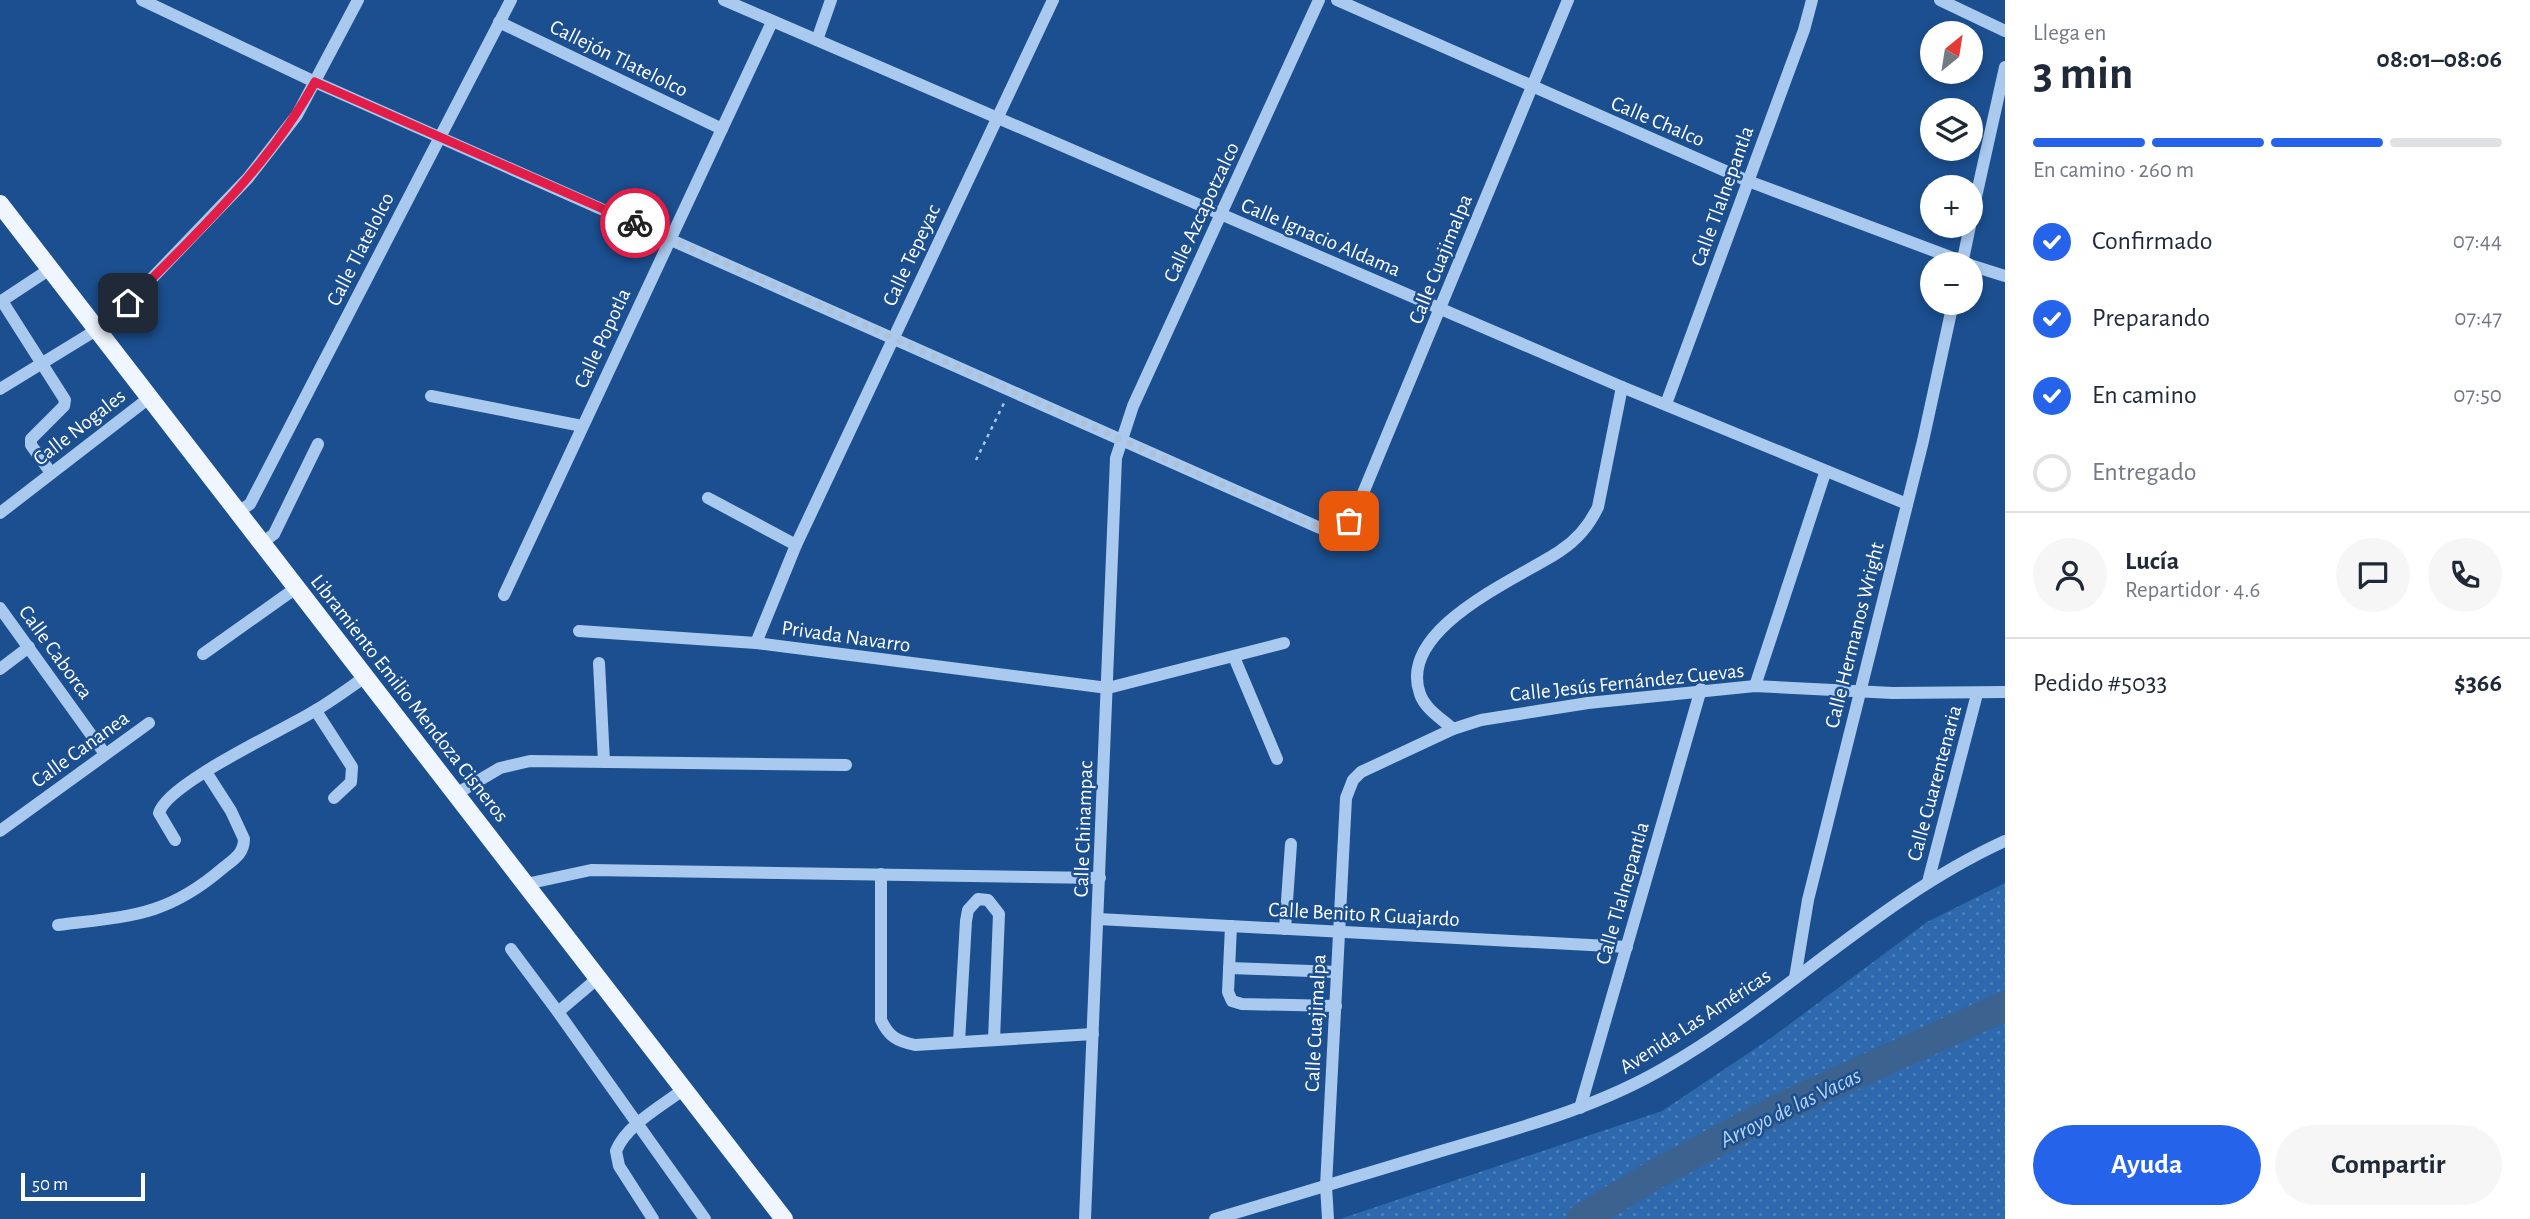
<!DOCTYPE html>
<html lang="es">
<meta charset="utf-8">
<style>
:root{--surface:#fff;--page:#f6f6f7;--text:#1f2937;--muted:#747a83;--line:#e0e1e3;--accent:#2563eb}
body{margin:0;font-family:"Alegreya Sans",sans-serif;background:var(--page);color:var(--text);height:100vh;display:flex;flex-direction:column;font-size:26px;white-space:nowrap}
*{box-sizing:border-box;margin:0}
p{font-size:23px;color:var(--muted)}
.icon{flex:none;width:38px;height:38px;fill:none;stroke:currentColor;stroke-width:2;stroke-linecap:round;stroke-linejoin:round}
.map{position:relative;flex:1;overflow:hidden}
.drawer{display:flex;flex-direction:column;background:var(--surface);width:525px}
.drawer>*{flex:none}
.needle{width:46px;rotate:30deg}
.controls{position:absolute;left:1920px;top:21px;display:grid;gap:14px}
.controls a{display:grid;place-items:center;width:63px;height:63px;border-radius:50%;background:var(--surface);box-shadow:0 4px 10px #0003;font-size:35px}
.scale{position:absolute;left:21px;bottom:18px;width:124px;box-sizing:border-box;padding-left:7px;border:4px solid #fff;border-top:0;font-size:19px;line-height:24px;white-space:nowrap;color:#fff;-webkit-text-stroke:5px #1b4f8f;paint-order:stroke}
.pin{position:absolute;display:grid;place-items:center;width:60px;height:60px;color:#fff;margin:-30px;border-radius:14px;box-shadow:0 4px 10px #0006}
.courier{position:absolute;display:grid;place-items:center;width:70px;height:70px;margin:-35px;border:5px solid #e11d48;border-radius:50%;background:#fff;color:#222;box-shadow:0 2px 9px #0007}
.summary em{font-style:normal;font-weight:700}
.summary div{display:flex;flex-direction:column-reverse}
.summary{display:flex;align-items:center;justify-content:space-between;height:119px;padding:0 28px}
h1{font-size:46px;font-weight:700;line-height:52px}
.bar{display:grid;grid-template-columns:repeat(4,1fr);gap:10px 7px;align-content:center;height:84px;padding:0 28px}
.bar i{height:9px;border-radius:5px;background:var(--line)}
.bar .selected{background:var(--accent)}
.bar p{grid-column:span 4}
.line{display:flex;align-items:center;gap:18px;padding:0 28px;border-top:2px solid var(--line)}
.line div{flex:1}
.round{display:grid;place-items:center;flex:none;width:74px;height:74px;border-radius:37px;background:var(--page)}
ol{padding:0 28px;list-style:none}
li{display:flex;align-items:center;gap:21px;height:77px}
li p{margin-inline-start:auto}
li .icon{padding:7px;border-radius:50%;background:var(--accent);color:#fff;stroke-width:4}
li:last-child{color:var(--muted)}
li i{width:38px;height:38px;border:4px solid var(--line);border-radius:50%}
.button{display:flex;gap:14px;margin-top:auto;padding:14px 28px}
.button a{flex:1;height:80px;border-radius:42px;background:var(--accent);color:#fff;font-size:28px;font-weight:700;line-height:80px;text-align:center}
.button a+a{background:var(--page);color:var(--text)}
main{display:flex;flex:1;min-height:0}
.map>svg:first-child{display:block}
.park{fill:url(#park-dots)}
.lines{fill:none;stroke-linecap:round;stroke-linejoin:round}
.river{stroke:#3c6290;stroke-width:30}
.path{stroke:#a9c9ee;stroke-width:2.5;stroke-dasharray:3.5 5;stroke-linecap:butt}
.minor{stroke:#a9c9ee;stroke-width:12}
.major{stroke:#f0f6ff;stroke-width:18}
.done{stroke:#afc1d8;stroke-width:7;stroke-dasharray:0 12.6}
.route{stroke:#e11d48;stroke-width:9}
.labels{text-anchor:middle;stroke-width:5;stroke-linejoin:round;paint-order:stroke}
.street-label{font-size:21px;fill:#fff;stroke:#1b4f8f}
.water-label{font-size:23px;font-style:italic;fill:#b5d3f5;stroke:#1b4f8f}
</style>
<main>
<div class="map">
<svg width="2005" height="1219" viewBox="0 0 2005 1219">
<defs>
<pattern id="park-dots" width="8" height="8" patternUnits="userSpaceOnUse" patternTransform="scale(1.75)"><rect width="8" height="8" fill="#2e69ad"/><path d="M2 2h.1M6 6h.1" fill="none" stroke="#4d80b9" stroke-width="1.8" stroke-linecap="round"/></pattern>
</defs>
<rect width="100%" height="100%" fill="#1b4f8f"/>
<path class="park" d="M2005,883V1219H1340L1662,1111L1771,1038L1927,922Z"/>
<g class="lines">
<path class="river" d="M1581,1219L1652,1176L1776,1110L2005,1006"/>
<path class="path" d="M976,460L1004,403"/>
<g class="minor">
<path d="M142,0L315,82L1320,528L1342,529L1356,510L1568,0"/>
<path d="M724,0L1622,387L1907,504"/>
<path d="M1337,0L1748,181L1969,264"/>
<path d="M1940,0L2005,31"/>
<path d="M499,22L722,129"/>
<path d="M817,40L831,0"/>
<path d="M1970,224L2005,67"/>
<path d="M1962,264L1970,226"/>
<path d="M1970,265L2005,276"/>
<path d="M2,301L65,400L64,406L31,439V445L51,473"/>
<path d="M0,302L50,269"/>
<path d="M0,389L111,321L248,178L297,115L358,0"/>
<path d="M431,396L582,426"/>
<path d="M1666,404L1804,30L1812,0"/>
<path d="M708,498L796,545"/>
<path d="M238,512L250,504L511,0"/>
<path d="M0,513L149,398"/>
<path d="M262,543L274,534L318,444"/>
<path d="M504,595L772,22"/>
<path d="M0,608L105,754"/>
<path d="M579,631L756,643L1108,688L1284,643"/>
<path d="M756,643L796,545L1053,0"/>
<path d="M203,654L296,588"/>
<path d="M1234,657L1277,759"/>
<path d="M599,663L604,762"/>
<path d="M0,669L29,647"/>
<path d="M1755,686L1825,473"/>
<path d="M316,711L352,767L351,782L334,798"/>
<path d="M1453,729C1442,719 1425,709 1420,694C1396,628 1520,578 1560,551C1577,540 1589,526 1598,507L1622,387"/>
<path d="M456,794L500,768L530,761L846,765"/>
<path d="M0,831L149,723"/>
<path d="M175,840L159,813C167,783 286,729 316,710C333,700 349,688 365,677"/>
<path d="M881,874V1020C889,1037 897,1041 915,1045L1093,1034"/>
<path d="M1928,882L1977,694"/>
<path d="M526,884L591,870L1100,878"/>
<path d="M1098,919L1627,947"/>
<path d="M58,925C129,916 166,917 223,868C233,860 244,854 244,839L231,811L206,772"/>
<path d="M1231,926L1228,992L1232,1001L1242,1004L1336,1006"/>
<path d="M1285,929L1291,844"/>
<path d="M511,949L558,1012L598,978"/>
<path d="M1229,968L1337,972"/>
<path d="M1795,978L1808,900L1923,441L1953,303"/>
<path d="M558,1012L705,1219"/>
<path d="M959,1042L966,921L968,910L978,899L988,900L999,914L994,1040"/>
<path d="M1580,1108L1701,689"/>
<path d="M653,1219L619,1166L616,1151C626,1125 662,1106 684,1089"/>
<path d="M1085,1219L1116,458L1133,406L1319,0"/>
<path d="M1215,1219C1293,1196 1370,1172 1448,1149C1523,1127 1598,1107 1666,1067C1784,999 1880,898 2005,841"/>
<path d="M1328,1219L1326,1186L1346,798L1353,780L1361,772L1453,729L1481,720L1588,703L1755,686L1893,693L2005,692"/>
</g>
<path class="major" d="M0,204L784,1219"/>
</g>
<g class="lines">
<path class="done" d="M635,223L1320,528L1342,529L1349,521"/>
<path class="route" d="M128,303C195,234 268,168 315,82L635,223"/>
</g>
<g class="labels">
<g class="street-label">
<text transform="translate(619 58) rotate(26)" y="7">Callejón Tlatelolco</text>
<text transform="translate(1658 121) rotate(23)" y="7">Calle Chalco</text>
<text transform="translate(1722 196) rotate(-70)" y="7">Calle Tlalnepantla</text>
<text transform="translate(1201 212) rotate(-65)" y="7">Calle Azcapotzalco</text>
<text transform="translate(1321 237) rotate(23)" y="7">Calle Ignacio Aldama</text>
<text transform="translate(360 249) rotate(-63)" y="7">Calle Tlatelolco</text>
<text transform="translate(911 255) rotate(-65)" y="7">Calle Tepeyac</text>
<text transform="translate(1440 259) rotate(-68)" y="7">Calle Cuajimalpa</text>
<text transform="translate(602 338) rotate(-65)" y="7">Calle Popotla</text>
<text transform="translate(79 427) rotate(-38)" y="7">Calle Nogales</text>
<text transform="translate(1854 635) rotate(-76)" y="7">Calle Hermanos Wright</text>
<text transform="translate(846 636) rotate(8)" y="7">Privada Navarro</text>
<text transform="translate(56 652) rotate(54)" y="7">Calle Caborca</text>
<text transform="translate(1627 682) rotate(-6)" y="7">Calle Jesús Fernández Cuevas</text>
<text transform="translate(410 698) rotate(52)" y="7">Libramiento Emilio Mendoza Cisneros</text>
<text transform="translate(80 749) rotate(-36)" y="7">Calle Cananea</text>
<text transform="translate(1934 783) rotate(-75)" y="7">Calle Cuarentenaria</text>
<text transform="translate(1083 829) rotate(-88)" y="7">Calle Chinampac</text>
<text transform="translate(1622 893) rotate(-74)" y="7">Calle Tlalnepantla</text>
<text transform="translate(1364 914) rotate(3)" y="7">Calle Benito R Guajardo</text>
<text transform="translate(1695 1021) rotate(-33)" y="7">Avenida Las Américas</text>
<text transform="translate(1315 1023) rotate(-87)" y="7">Calle Cuajimalpa</text>
</g>
<g class="water-label">
<text transform="translate(1790 1107) rotate(-26)" y="8">Arroyo de las Vacas</text>
</g>
</g>
</svg>
<div class="controls">
<a><svg class="needle" viewBox="-14 -14 28 28"><path d="M0-13l5 13h-10z" fill="#e53935"/><path d="M0 13l5-13h-10z" fill="#747a83"/></svg></a>
<a><svg class="icon" aria-label="layers" viewBox="0 0 24 24"><path d="M12 4l9 5-9 5-9-5zM3 14l9 5 9-5"/></svg></a>
<a>+</a>
<a>−</a>
</div>
<div class="scale">50 m</div>
<div class="pin" style="left:1349px;top:521px;background:#ea580c"><svg class="icon" aria-label="bag" viewBox="0 0 24 24"><path d="M5 8h14l-1 12H6zM9 8a3 3 0 0 1 6 0"/></svg></div>
<div class="pin" style="left:128px;top:303px;background:#1f2937"><svg class="icon" aria-label="home" viewBox="0 0 24 24"><path d="M3 11l9-7 9 7M6 9v11h12V9"/></svg></div>
<div class="courier" style="left:635px;top:223px"><svg class="icon" aria-label="bike" viewBox="0 0 24 24"><circle cx="6" cy="16" r="4"/><circle cx="18" cy="16" r="4"/><path d="M6 16l4-8h5l3 8M10 8l3 8H6M13 5h3"/></svg></div>
</div>
<section class="drawer">
<div class="summary"><div><h1>3 min</h1><p>Llega en</p></div><em>08:01–08:06</em></div>
<div class="bar"><i class="selected"></i><i class="selected"></i><i class="selected"></i><i></i><p>En camino · 260 m</p></div>
<ol>
<li><svg class="icon" aria-label="check" viewBox="0 0 24 24"><path d="M5 12l5 5 9-10"/></svg>Confirmado<p>07:44</p></li>
<li><svg class="icon" aria-label="check" viewBox="0 0 24 24"><path d="M5 12l5 5 9-10"/></svg>Preparando<p>07:47</p></li>
<li><svg class="icon" aria-label="check" viewBox="0 0 24 24"><path d="M5 12l5 5 9-10"/></svg>En camino<p>07:50</p></li>
<li><i></i>Entregado</li>
</ol>
<div class="line" style="height:126px"><a class="round"><svg class="icon" aria-label="person" viewBox="0 0 24 24"><circle cx="12" cy="8" r="4"/><path d="M4 21q1-7 8-7t8 7"/></svg></a><div><b>Lucía</b><p>Repartidor · 4.6</p></div><a class="round"><svg class="icon" aria-label="chat" viewBox="0 0 24 24"><path d="M4 5h16v11H9l-5 4z"/></svg></a><a class="round"><svg class="icon" aria-label="phone" viewBox="0 0 24 24"><path d="M5 4h4l2 5-3 2q2 4 5 5l2-3 5 2v4C11 20 4 13 5 4z"/></svg></a></div>
<div class="line" style="height:91px"><div>Pedido #5033</div><b>$366</b></div>
<div class="button"><a>Ayuda</a><a>Compartir</a></div>
</section>
</main>
